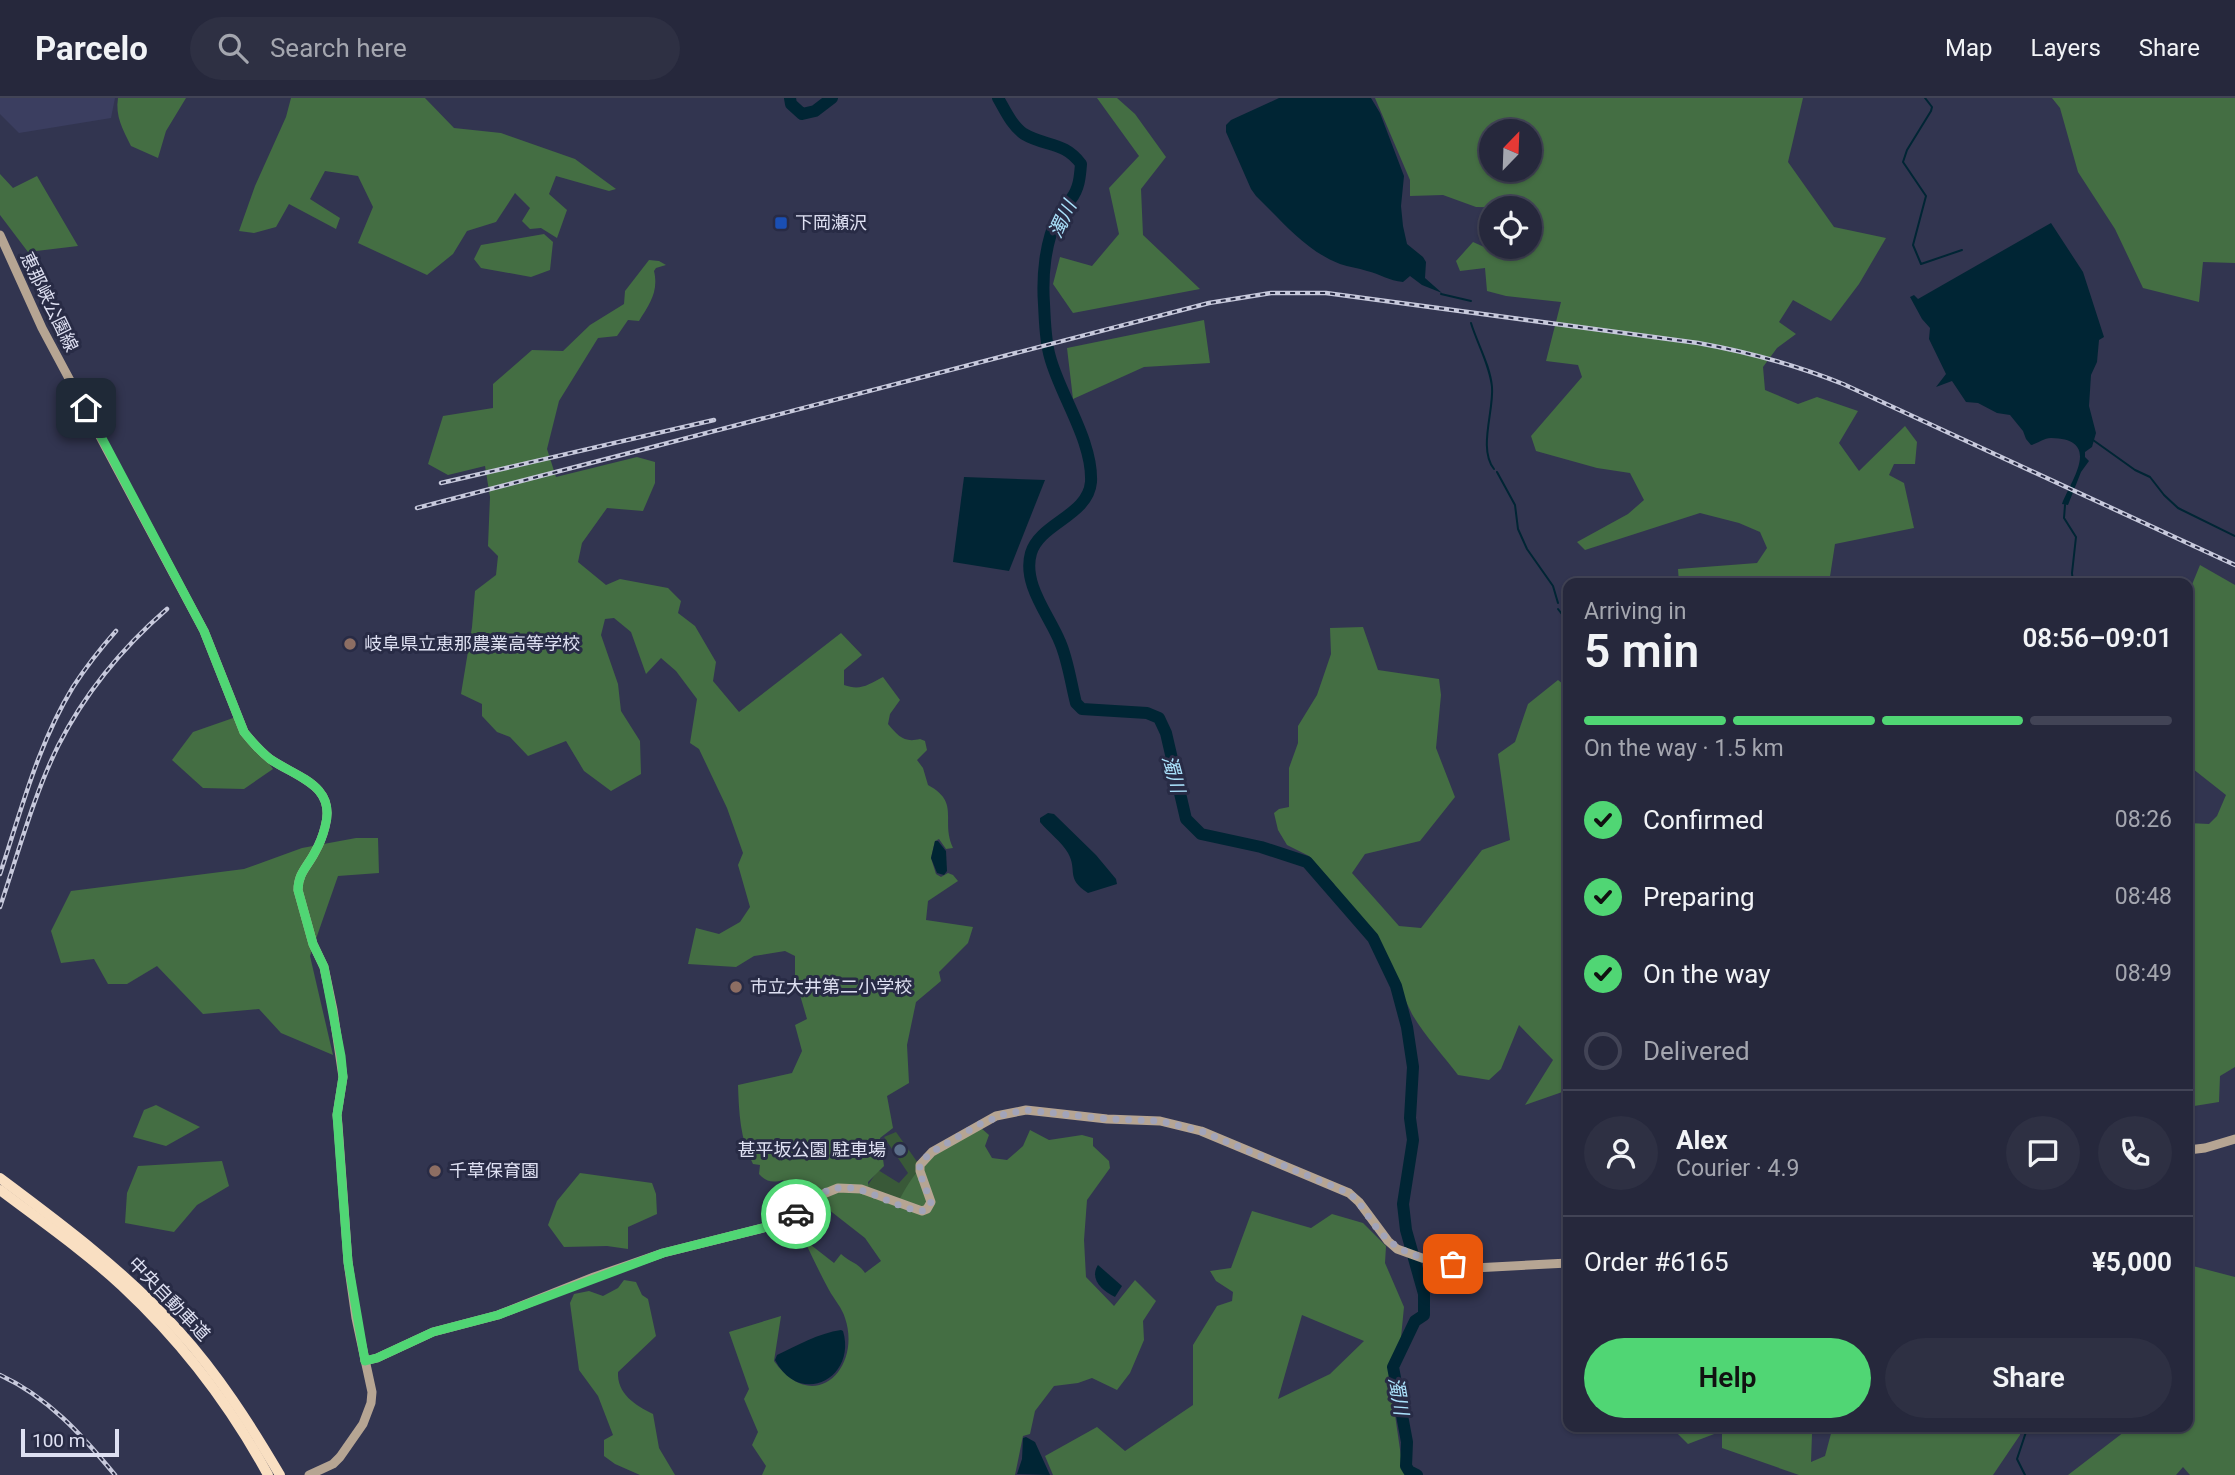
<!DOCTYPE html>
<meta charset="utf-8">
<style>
:root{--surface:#26283c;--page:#2e3043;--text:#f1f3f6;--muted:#a4a6af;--line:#424456;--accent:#50d674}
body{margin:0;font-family:Roboto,"Noto Sans JP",sans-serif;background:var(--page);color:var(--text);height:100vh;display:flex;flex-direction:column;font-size:26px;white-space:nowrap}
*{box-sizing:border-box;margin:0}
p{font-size:23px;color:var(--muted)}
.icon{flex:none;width:38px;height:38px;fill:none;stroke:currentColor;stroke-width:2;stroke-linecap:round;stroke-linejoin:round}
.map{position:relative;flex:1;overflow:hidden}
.panel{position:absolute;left:1563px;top:480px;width:630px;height:854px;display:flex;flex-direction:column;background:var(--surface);border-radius:14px;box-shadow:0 2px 5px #0004,0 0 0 2px var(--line)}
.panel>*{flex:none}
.needle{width:46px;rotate:23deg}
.controls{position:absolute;left:1479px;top:21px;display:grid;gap:14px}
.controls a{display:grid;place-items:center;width:63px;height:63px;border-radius:50%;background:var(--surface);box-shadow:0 2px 5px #0004,0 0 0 2px var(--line);font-size:35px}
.scale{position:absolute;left:21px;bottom:18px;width:98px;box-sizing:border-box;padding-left:7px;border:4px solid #dee0f2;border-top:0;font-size:19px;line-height:24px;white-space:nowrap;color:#dee0f2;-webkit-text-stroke:5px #282b45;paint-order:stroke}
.pin{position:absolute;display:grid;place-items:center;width:60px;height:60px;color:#fff;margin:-30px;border-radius:14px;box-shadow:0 4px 10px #0006}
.courier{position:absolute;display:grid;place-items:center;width:70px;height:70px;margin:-35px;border:5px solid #50d674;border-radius:50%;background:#fff;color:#222;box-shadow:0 2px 9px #0007}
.headline em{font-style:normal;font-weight:600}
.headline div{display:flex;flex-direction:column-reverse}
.headline{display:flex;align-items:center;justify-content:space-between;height:119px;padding:0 21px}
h1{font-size:46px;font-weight:600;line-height:52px}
.bar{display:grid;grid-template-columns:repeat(4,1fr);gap:10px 7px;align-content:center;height:84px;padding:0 21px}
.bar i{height:9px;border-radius:5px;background:var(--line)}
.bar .selected{background:var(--accent)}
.bar p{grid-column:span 4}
.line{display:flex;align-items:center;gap:18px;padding:0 21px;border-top:2px solid var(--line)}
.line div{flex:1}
.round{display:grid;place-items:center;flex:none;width:74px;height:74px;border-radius:37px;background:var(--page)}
ol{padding:0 21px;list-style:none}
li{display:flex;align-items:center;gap:21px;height:77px}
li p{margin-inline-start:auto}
li .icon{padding:7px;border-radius:50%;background:var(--accent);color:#111;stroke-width:4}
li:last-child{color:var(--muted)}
li i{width:38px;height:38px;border:4px solid var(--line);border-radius:50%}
.primary-button{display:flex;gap:14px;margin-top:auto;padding:14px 21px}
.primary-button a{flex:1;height:80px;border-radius:42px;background:var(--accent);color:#111;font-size:28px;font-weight:600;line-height:80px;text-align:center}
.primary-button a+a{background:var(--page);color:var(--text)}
header{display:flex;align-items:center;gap:42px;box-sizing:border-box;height:98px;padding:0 35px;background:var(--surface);border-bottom:2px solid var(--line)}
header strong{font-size:33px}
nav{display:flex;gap:38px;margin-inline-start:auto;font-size:24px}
.search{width:490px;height:63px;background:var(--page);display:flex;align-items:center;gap:18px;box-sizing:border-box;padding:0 24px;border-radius:38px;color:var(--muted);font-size:26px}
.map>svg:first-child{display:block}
.built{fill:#3b3e60}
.green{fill:#395938}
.forest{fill:#446e43;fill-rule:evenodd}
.water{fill:#002534}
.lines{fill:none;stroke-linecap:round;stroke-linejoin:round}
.stream{stroke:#002534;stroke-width:2}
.river{stroke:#002534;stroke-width:12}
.secondary{stroke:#b6a593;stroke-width:9}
.highway{stroke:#f9dfc2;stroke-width:10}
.rail-casing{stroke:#c7c9dc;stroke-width:4.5}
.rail{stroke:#282b45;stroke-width:2;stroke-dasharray:5;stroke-linecap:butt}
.done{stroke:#a2a4b9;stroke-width:7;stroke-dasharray:0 12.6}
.route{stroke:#50d674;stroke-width:9}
.transit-dot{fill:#1a4fb4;stroke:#282b45;stroke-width:2.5}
.education-dot{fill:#8d6e63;stroke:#282b45;stroke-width:2.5}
.service-dot{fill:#5c6f8a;stroke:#282b45;stroke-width:2.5}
.labels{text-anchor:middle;stroke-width:6;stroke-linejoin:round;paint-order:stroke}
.poi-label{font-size:18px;fill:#dee0f2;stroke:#282b45;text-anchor:start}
.street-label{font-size:18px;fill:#dee0f2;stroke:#282b45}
.water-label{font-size:19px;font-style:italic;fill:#aae1fb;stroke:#282b45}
</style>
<header>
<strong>Parcelo</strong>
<div class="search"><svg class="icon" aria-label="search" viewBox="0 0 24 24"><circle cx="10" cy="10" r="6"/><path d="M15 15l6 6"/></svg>Search here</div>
<nav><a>Map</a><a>Layers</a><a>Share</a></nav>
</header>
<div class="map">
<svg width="2235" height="1377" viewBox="0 0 2235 1377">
<rect width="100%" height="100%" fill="#323550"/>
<path class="built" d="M0,0H115L111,20L19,35L0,16Z"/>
<path class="green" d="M896,1034L918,1065L924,1109L866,1090L878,1072L899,1085L908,1075L884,1039Z"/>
<g class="forest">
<path d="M118,0H186L166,33L158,60L131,48C123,32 115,18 118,0Z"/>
<path d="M291,0H425L454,30L501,35L575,61L616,91L609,93L556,78L549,96L567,112L557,140L541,130L530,131L522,123L530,110L515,95L496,124L467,133L453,156L427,177L358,145L373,109L358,78L325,73L310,101L340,120L336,131L289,106L276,129L254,135L239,133L255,88L286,19Z"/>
<path d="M1097,0H1117L1135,16L1166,59L1141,91L1143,137L1200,191L1073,215L1053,186L1060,159L1092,168L1119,136L1109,90L1139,58Z"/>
<path d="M1375,0H1803L1788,64L1834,129L1886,140L1859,186L1831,223L1793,202L1779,224L1796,236L1777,250L1763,269L1765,292L1798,306L1817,299L1858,313L1839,345L1859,373L1905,328L1917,344L1915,366H1894L1889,377L1904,385L1914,430L1835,446L1829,485H1679L1678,471L1757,465L1767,450L1760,434L1739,425L1700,415L1585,452L1577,444L1628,416L1644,402L1630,375L1597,370L1536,353L1531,338L1582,279L1578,267L1546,263L1561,204L1506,198L1487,193L1485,170L1460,173L1456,163L1473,144L1491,152L1502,149H1530V133L1533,121L1530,119V110L1476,109L1443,97L1410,98V82ZM1491,33H1530V72H1491Z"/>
<path d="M2052,0H2235V165L2203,164L2199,204L2143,190L2115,131L2078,74L2060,10Z"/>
<path d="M0,76L13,90L37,78L78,148L28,154L0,117Z"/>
<path d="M544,136L553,144L550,172L531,179L481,170L474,161L481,147Z"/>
<path d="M649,162L659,163L666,167L656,170L654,173C659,194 649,207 639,223L628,222L617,238L598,240L559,303L547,351L556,379L637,359L655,364V385L643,413L607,410L582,445L578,464L606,487L620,481L668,490L681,503L678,515L695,528L716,564L713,583L739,614L841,535L862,557L844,572V587C860,593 868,587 883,579L900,602L890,616L888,626C898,638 904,645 920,641L925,643L927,652L917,662L923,670L928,687C961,705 940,722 953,750L946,751L939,741L935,743L931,760L936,776L941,779L948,775L953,777L958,783L928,803L926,822L973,829L968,845L939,874L941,883L916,904L907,947L909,985L887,998L893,1030L880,1040L884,1068L868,1084L869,1096L897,1107C918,1062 939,1053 981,1030L989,1037L985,1048L992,1060L1007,1062L1023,1048L1030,1032L1049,1042L1082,1037L1093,1040V1048L1109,1063L1110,1070L1087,1102L1084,1142L1086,1179L1114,1208L1135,1182L1156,1203L1143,1223L1144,1242L1130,1275L1117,1292L1092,1280L1078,1285L1054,1288L1035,1313L1030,1336L1023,1338L1015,1377H762L766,1368L752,1347L758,1334L744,1301L749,1291L729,1234L781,1218L774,1263C814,1319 862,1270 845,1220C842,1210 834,1201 829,1192C821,1177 814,1163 807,1148L811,1147L834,1165L841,1156C849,1164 859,1165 865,1175L881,1163L865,1140L810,1097L798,1106L783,1082C773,1085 766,1084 759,1076L760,1067L753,1066C740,1041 739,1015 738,987L792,975L802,953L795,927L807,921L795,880V858L785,853L754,858L736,869L688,866L696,830L719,836L740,824L750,809L738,767L743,755L727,710L699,651L690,645L697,601L676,573L661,560L646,576L631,534L614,520L605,521L601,537L618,586L621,613L640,643L641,676L611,693L584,673L566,643L528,658L510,639L497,634L482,618V606L461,596L472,529L475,493L496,477L498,458L488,448L490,399L485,368L448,377L428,366L443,318L493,310V286L532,252L563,253L590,227L624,206L625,193Z"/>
<path d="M1204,222L1210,265L1144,269L1073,301L1067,250Z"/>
<path d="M2200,467L2235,487V969L2220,978L2219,1004L2188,1009V725L2209,726L2217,718L2226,697L2188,667V488L2191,489Z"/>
<path d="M1363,529L1378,572L1439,581L1441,597L1436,650L1455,699L1420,743L1365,756L1352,775L1399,828L1421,830L1482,752L1510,742L1498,656L1515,644L1528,606L1558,582L1568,590V992L1525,1007L1553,962L1519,927L1501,971L1489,982L1458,977C1443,957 1424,937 1412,916C1398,888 1390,858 1373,832H1360L1345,810L1334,786L1309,758L1287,747L1278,732L1274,715L1279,711L1289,709V670L1298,645V628L1317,597L1331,556L1330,530Z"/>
<path d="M236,619L273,671L244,691L203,690L172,662L193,634Z"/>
<path d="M356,740H378L379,775L338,778L310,858L333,957L281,935L259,911L203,916L157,868L127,886H108L94,861L61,865L51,833L71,793L244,771L302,750Z"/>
<path d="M156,1007L200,1029L166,1048L133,1039L144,1012Z"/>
<path d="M222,1063L229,1088L197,1107L174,1134L125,1125L127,1095L138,1068Z"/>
<path d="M580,1075L652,1085L656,1096L657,1116L628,1129V1151L607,1148L564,1149L548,1127L557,1103Z"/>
<path d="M1252,1113L1311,1130L1332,1116L1363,1125L1386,1148L1385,1165L1404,1209L1394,1310L1403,1372L1410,1377H1053L1045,1358L1097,1329L1125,1353L1193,1307V1247L1217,1208L1232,1203L1233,1194L1216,1183L1210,1173L1231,1170ZM1302,1217L1364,1243L1330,1276L1278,1301Z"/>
<path d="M2189,1167L2235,1179V1377H2190L2183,1369L2176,1377H2068L2124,1334L2128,1328H2188Z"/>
<path d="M624,1182L636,1184L642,1197L648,1201L656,1238L618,1274C617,1296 635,1307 653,1316L659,1350L675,1377H640L615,1366L604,1358V1342L613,1337L598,1298L579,1272L570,1205L574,1196L589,1193L603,1198L618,1190Z"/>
<path d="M1682,1328H1815L1812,1336L1811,1364L1825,1358L1833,1328H2020V1337L1993,1377H1799L1722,1350V1333L1688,1346L1676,1334Z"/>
</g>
<g class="water">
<path d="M1279,0H1371L1380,15L1404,78L1401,108L1403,128L1407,146L1423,159L1426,164L1425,180L1442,195L1422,187L1410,178L1403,184C1389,183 1380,176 1367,173C1358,170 1349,169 1340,166C1306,153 1282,123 1256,98L1251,91L1226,34V27L1231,22Z"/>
<path d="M2051,125L2083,174L2104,239L2099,242L2097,264L2091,277L2089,308L2096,335L2092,349L2085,354V359L2089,363L2081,374L2068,407L2062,406C2071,382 2103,341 2051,340C2044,340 2037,346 2031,347L2026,341L2023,333L2010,317L1997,315L1978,305L1966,304L1952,283L1936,289L1946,276L1929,241L1930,230L1922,221L1910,199L1914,197L1918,201Z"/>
<path d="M964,379L1045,382L1009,473L953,464Z"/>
<path d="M1048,715L1054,716L1096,757L1116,781L1117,786L1088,795C1065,780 1078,773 1068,755C1062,744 1048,734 1040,724V720Z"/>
<path d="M935,743H938L946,753L947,773L944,777L937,775L931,760Z"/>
<path d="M1098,1167L1122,1188L1115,1199C1102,1193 1089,1181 1098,1167Z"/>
<path d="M841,1232L843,1233C857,1280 800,1310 775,1262L777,1257C796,1248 819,1235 841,1232Z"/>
<path d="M1026,1339L1035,1344L1050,1377L1017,1376L1022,1361L1023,1340Z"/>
</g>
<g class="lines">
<g class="stream">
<path d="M1925,0L1932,9L1931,13L1907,52L1903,64L1926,98L1913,147L1921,166L1962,152"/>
<path d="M1441,196L1471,203"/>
<path d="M1471,225C1477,245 1490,267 1492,289C1494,313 1478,351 1494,371"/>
<path d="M2093,342L2135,372L2150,379L2164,397L2178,410L2235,438"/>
<path d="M1497,374L1515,407L1518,431L1527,451L1553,488L1558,505"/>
<path d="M2065,407L2064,420L2076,439L2072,475L2073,485"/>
<path d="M1558,511L1568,524"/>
<path d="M2025,1377L2017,1361L2028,1328"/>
</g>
<g class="river">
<path d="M790,0L791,6L802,16L815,13L832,0"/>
<path d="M998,0C1005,12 1012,28 1024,36C1046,49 1064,43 1081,66C1080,79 1079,91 1071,101C1067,107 1062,112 1058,118C1045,144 1042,178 1044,206C1045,223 1045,242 1050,259C1060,297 1093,343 1091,384C1088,418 1040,425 1031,455C1022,486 1049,517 1060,544C1068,562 1071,586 1076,605L1082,611L1147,615L1159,620L1166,635L1186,721L1201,736L1261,749L1307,764L1373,840L1396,888L1407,929L1413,969L1410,1020L1413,1042L1403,1106L1406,1132L1424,1196V1217L1415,1223L1393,1269L1407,1344L1406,1368L1409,1373L1417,1377"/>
</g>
<g class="secondary">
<path d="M0,137L42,230L204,533L244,634C252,644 260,653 270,661C296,679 337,687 325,729C323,737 319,747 315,754C308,768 298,775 298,792L313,846L324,869L333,912L343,979L337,1017L338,1027L348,1164L356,1220L372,1294L371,1305L363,1326L340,1359L333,1366L309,1377"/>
<path d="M2188,1052L2205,1050L2235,1041"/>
<path d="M365,1263L377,1260L433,1234L498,1217L594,1179L663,1155L767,1129L788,1122L816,1099L838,1090L861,1091L922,1113L927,1111L931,1104L920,1073V1067L932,1054L996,1018L1026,1012L1107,1021L1160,1023L1201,1033L1349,1095L1359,1104L1388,1143L1397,1151L1422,1160L1474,1170L1568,1165"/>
</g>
<g class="highway">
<path d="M0,1080C63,1127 126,1174 179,1233C218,1276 250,1326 280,1377"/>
<path d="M0,1092C41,1123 84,1153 122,1188C180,1242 230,1307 268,1377"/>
</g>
<defs>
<g id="rail">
<path d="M441,385L714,322"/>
<path d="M417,410L1209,205L1271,195H1326L1698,245C1748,254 1796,267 1843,286L2235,467"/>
<path d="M0,776C21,713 38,646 73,589C86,569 100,551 116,533"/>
<path d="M0,809C18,756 33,699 58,648C85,595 122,550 167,511"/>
<path d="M0,1277C48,1299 82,1337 115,1377"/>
</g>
</defs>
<use href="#rail" class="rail-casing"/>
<use href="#rail" class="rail"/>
</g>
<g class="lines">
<path class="done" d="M796,1116C805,1110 812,1100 822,1095C859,1077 887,1110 922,1113L927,1111L931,1104L919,1073L920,1067L923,1062L932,1054L978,1027L1005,1016L1026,1012L1107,1021L1160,1023L1201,1033L1349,1095C1361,1105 1367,1117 1376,1129C1397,1156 1421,1160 1453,1166"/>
<path class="route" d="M86,310L204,533L244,634C252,644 260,653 270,661C296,679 337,687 325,729C323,737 319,747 315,754C308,768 298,775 298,792L313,846L324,869L341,958L343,979L337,1017L342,1085L348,1164L365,1263L377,1260L433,1234L498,1217L663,1155L767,1129L788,1122L796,1116"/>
</g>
<rect class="transit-dot" x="774" y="118" width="14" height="14" rx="3.5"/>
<g class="education-dot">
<circle cx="350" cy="546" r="7"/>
<circle cx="736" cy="889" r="7"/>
<circle cx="435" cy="1073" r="7"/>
</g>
<circle class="service-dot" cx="900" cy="1052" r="7"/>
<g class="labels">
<g class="poi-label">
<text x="795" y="131">下岡瀬沢</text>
<text x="364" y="552">岐阜県立恵那農業高等学校</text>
<text x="750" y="895">市立大井第二小学校</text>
<text x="886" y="1058" text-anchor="end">甚平坂公園 駐車場</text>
<text x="449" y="1079">千草保育園</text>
</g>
<g class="street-label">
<text transform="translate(49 204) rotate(64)" y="6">恵那峡公園線</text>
<text transform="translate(169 1201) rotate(46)" y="6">中央自動車道</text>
</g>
<g class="water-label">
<text transform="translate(1062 121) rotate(-64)" y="7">濁川</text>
<text transform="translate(1174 676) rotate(75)" y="7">濁川</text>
<text transform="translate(1399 1298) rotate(80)" y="7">濁川</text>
</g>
</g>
</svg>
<div class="controls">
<a><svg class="needle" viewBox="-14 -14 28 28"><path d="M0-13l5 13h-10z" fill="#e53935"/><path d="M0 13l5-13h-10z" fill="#a4a6af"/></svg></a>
<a><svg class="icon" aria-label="locate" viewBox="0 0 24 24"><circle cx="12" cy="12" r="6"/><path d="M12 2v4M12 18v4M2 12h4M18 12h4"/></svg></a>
</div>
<div class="scale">100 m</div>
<div class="pin" style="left:1453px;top:1166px;background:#ea580c"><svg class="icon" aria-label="bag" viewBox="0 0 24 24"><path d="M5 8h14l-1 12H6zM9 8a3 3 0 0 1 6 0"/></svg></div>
<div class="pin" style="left:86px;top:310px;background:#1f2937"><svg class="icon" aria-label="home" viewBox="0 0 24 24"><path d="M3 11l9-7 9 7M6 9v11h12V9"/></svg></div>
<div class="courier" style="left:796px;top:1116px"><svg class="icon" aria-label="car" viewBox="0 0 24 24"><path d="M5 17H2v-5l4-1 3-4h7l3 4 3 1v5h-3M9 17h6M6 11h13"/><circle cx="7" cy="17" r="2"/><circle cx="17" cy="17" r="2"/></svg></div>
<section class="panel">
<div class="headline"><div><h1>5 min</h1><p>Arriving in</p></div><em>08:56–09:01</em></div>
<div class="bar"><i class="selected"></i><i class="selected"></i><i class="selected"></i><i></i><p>On the way · 1.5 km</p></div>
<ol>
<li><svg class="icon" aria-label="check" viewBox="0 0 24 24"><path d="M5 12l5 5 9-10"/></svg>Confirmed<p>08:26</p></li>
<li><svg class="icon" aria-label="check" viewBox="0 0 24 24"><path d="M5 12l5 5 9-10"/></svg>Preparing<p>08:48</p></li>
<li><svg class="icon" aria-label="check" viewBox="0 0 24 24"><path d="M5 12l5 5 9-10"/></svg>On the way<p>08:49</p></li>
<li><i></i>Delivered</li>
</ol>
<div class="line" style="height:126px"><a class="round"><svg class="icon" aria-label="person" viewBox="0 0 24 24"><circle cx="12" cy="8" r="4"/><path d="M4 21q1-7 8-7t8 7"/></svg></a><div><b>Alex</b><p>Courier · 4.9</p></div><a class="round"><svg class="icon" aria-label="chat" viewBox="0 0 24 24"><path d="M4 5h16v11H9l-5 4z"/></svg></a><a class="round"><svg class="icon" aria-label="phone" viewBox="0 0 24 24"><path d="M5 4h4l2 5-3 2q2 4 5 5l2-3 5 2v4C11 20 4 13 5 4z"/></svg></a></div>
<div class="line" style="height:91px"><div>Order #6165</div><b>¥5,000</b></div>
<div class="primary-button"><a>Help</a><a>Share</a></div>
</section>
</div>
